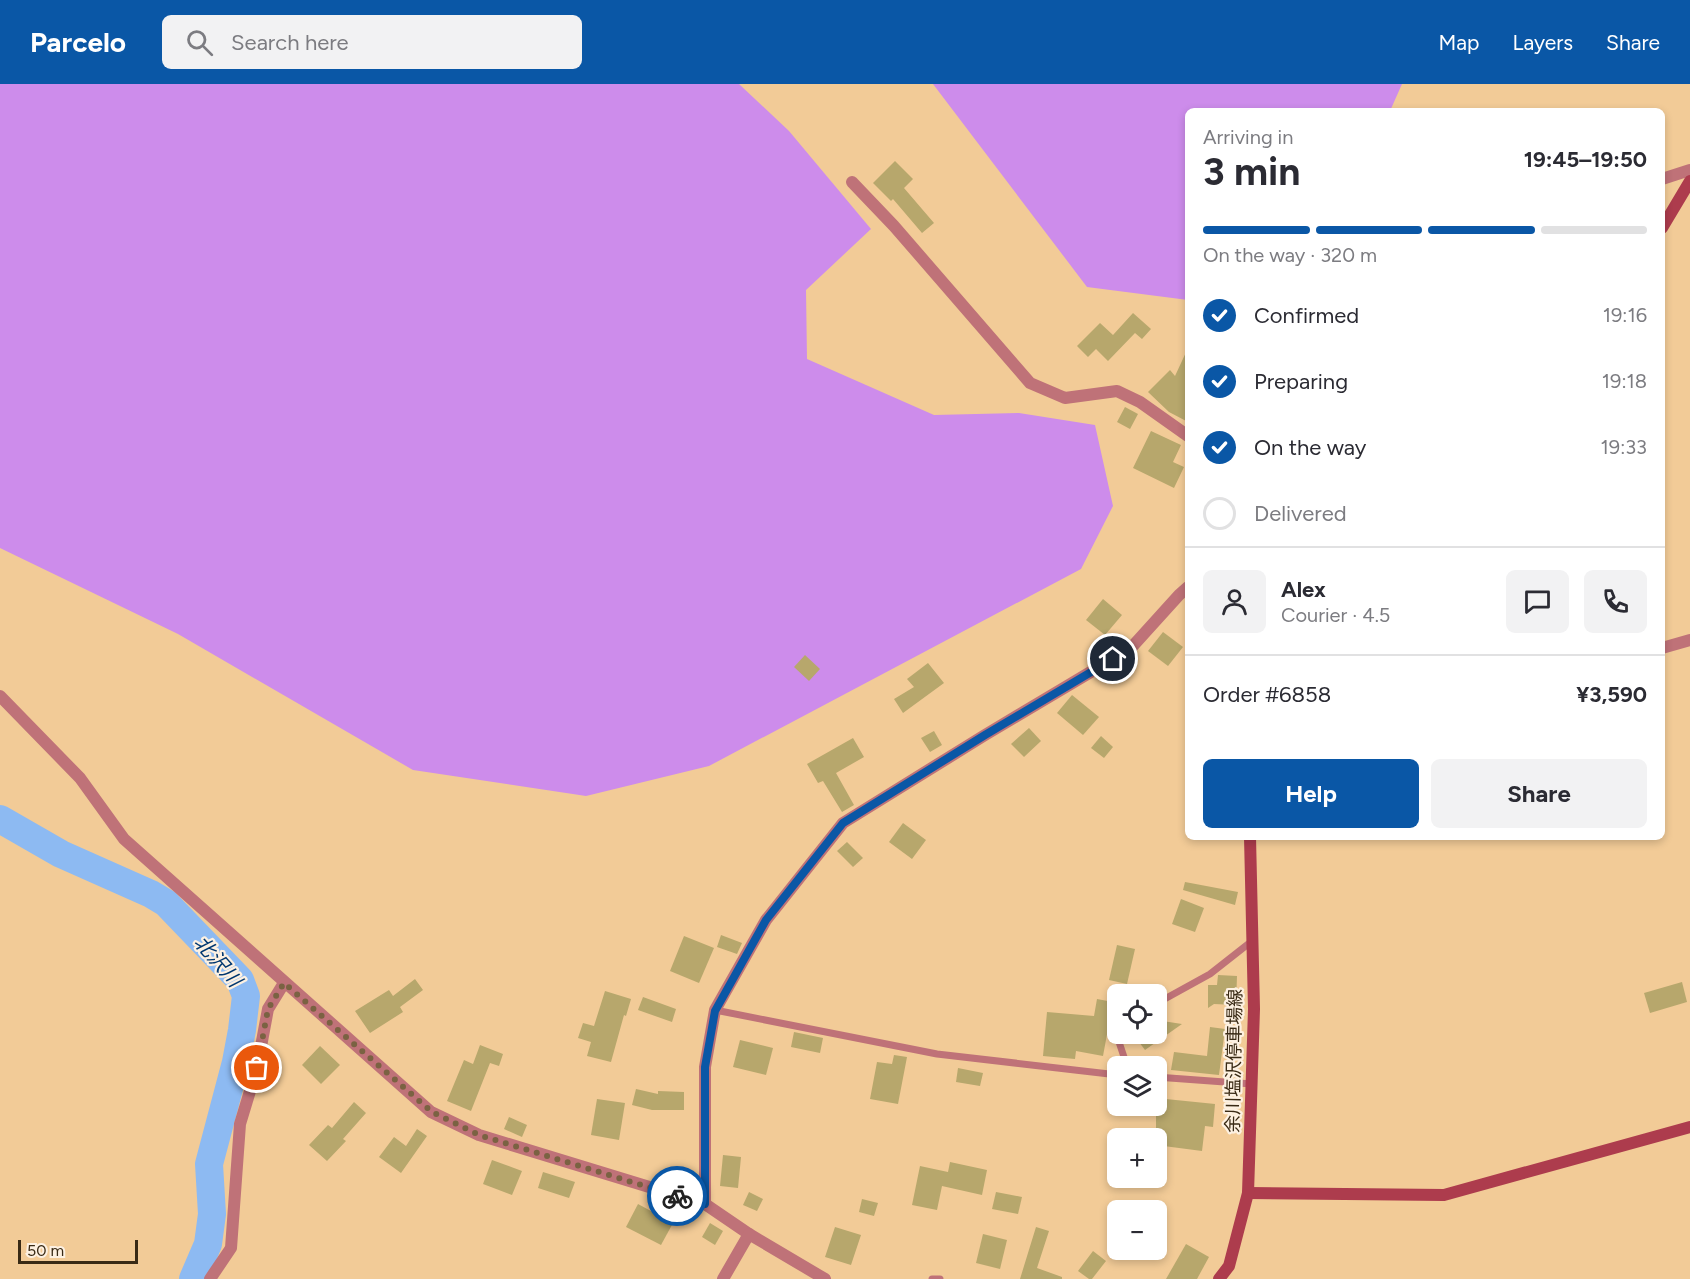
<!DOCTYPE html>
<meta charset="utf-8">
<style>
:root{--surface:#fff;--page:#f2f2f3;--text:#2b2b33;--muted:#7c7c81;--line:#e1e1e2;--accent:#0a57a6}
body{margin:0;font-family:Figtree,"Noto Sans JP",sans-serif;background:var(--page);color:var(--text);height:100vh;display:flex;flex-direction:column;font-size:22px;white-space:nowrap}
*{box-sizing:border-box;margin:0}
p{font-size:20px;color:var(--muted)}
.icon{flex:none;width:33px;height:33px;fill:none;stroke:currentColor;stroke-width:2;stroke-linecap:round;stroke-linejoin:round}
.map{position:relative;flex:1;overflow:hidden}
.side{position:absolute;left:1185px;top:24px;width:480px;height:732px;display:flex;flex-direction:column;background:var(--surface);border-radius:9px;box-shadow:0 3px 9px #0003}
.side>*{flex:none}
.buttons{position:absolute;left:1107px;top:900px;display:grid;gap:12px}
.buttons a{display:grid;place-items:center;width:60px;height:60px;border-radius:9px;background:var(--surface);box-shadow:0 3px 9px #0003;font-size:30px}
.scale{position:absolute;left:18px;bottom:15px;width:120px;box-sizing:border-box;padding-left:6px;border:3px solid #392a15;border-top:0;font-size:16px;line-height:21px;white-space:nowrap;color:#392a15;-webkit-text-stroke:4px #fdf1e2;paint-order:stroke}
.pin{position:absolute;display:grid;place-items:center;width:51px;height:51px;color:#fff;margin:-26px;border:3px solid #fff;border-radius:50%;box-shadow:0 2px 6px #0007}
.courier{position:absolute;display:grid;place-items:center;width:60px;height:60px;margin:-30px;border:4px solid #0a57a6;border-radius:50%;background:#fff;color:#222;box-shadow:0 2px 8px #0007}
.overview em{font-style:normal;font-weight:700}
.overview div{display:flex;flex-direction:column-reverse}
.overview{display:flex;align-items:center;justify-content:space-between;height:102px;padding:0 18px}
h1{font-size:39px;font-weight:700;line-height:45px}
.bar{display:grid;grid-template-columns:repeat(4,1fr);gap:9px 6px;align-content:center;height:72px;padding:0 18px}
.bar i{height:8px;border-radius:4px;background:var(--line)}
.bar .active{background:var(--accent)}
.bar p{grid-column:span 4}
.line{display:flex;align-items:center;gap:15px;padding:0 18px;border-top:2px solid var(--line)}
.line div{flex:1}
.round{display:grid;place-items:center;flex:none;width:63px;height:63px;border-radius:9px;background:var(--page)}
ol{padding:0 18px;list-style:none}
li{display:flex;align-items:center;gap:18px;height:66px}
li p{margin-inline-start:auto}
li .icon{padding:6px;border-radius:50%;background:var(--accent);color:#fff;stroke-width:4}
li:last-child{color:var(--muted)}
li i{width:33px;height:33px;border:3px solid var(--line);border-radius:50%}
.action{display:flex;gap:12px;margin-top:auto;padding:12px 18px}
.action a{flex:1;height:69px;border-radius:9px;background:var(--accent);color:#fff;font-size:24px;font-weight:700;line-height:69px;text-align:center}
.action a+a{background:var(--page);color:var(--text)}
header{display:flex;align-items:center;gap:36px;box-sizing:border-box;height:84px;padding:0 30px;background:var(--accent);color:#fff}
header strong{font-size:28px}
nav{display:flex;gap:33px;margin-inline-start:auto;font-size:21px}
.search{width:420px;height:54px;background:var(--page);display:flex;align-items:center;gap:15px;box-sizing:border-box;padding:0 21px;border-radius:9px;color:var(--muted);font-size:22px}
.map>svg:first-child{display:block}
.green{fill:#cd8ceb}
.lines{fill:none;stroke-linecap:round;stroke-linejoin:round}
.river{stroke:#8dbaf2;stroke-width:28}
.building{fill:#b7a76c}
.lane{stroke:#bf7278;stroke-width:7}
.street{stroke:#bf7278;stroke-width:12}
.secondary{stroke:#ad3c4d;stroke-width:12}
.done{stroke:#7a6242;stroke-width:6;stroke-dasharray:0 10.8}
.route{stroke:#0a57a6;stroke-width:8}
.labels{text-anchor:middle;stroke-width:4.5;stroke-linejoin:round;paint-order:stroke}
.street-label{font-size:18px;fill:#392a15;stroke:#fdf1e2}
.water-label{font-size:20px;font-style:italic;fill:#003770;stroke:#fdf1e2}
</style>
<header>
<strong>Parcelo</strong>
<div class="search"><svg class="icon" aria-label="search" viewBox="0 0 24 24"><circle cx="10" cy="10" r="6"/><path d="M15 15l6 6"/></svg>Search here</div>
<nav><a>Map</a><a>Layers</a><a>Share</a></nav>
</header>
<div class="map">
<svg width="1690" height="1195" viewBox="0 0 1690 1195">
<rect width="100%" height="100%" fill="#f2cb97"/>
<g class="green">
<path d="M0,0H739L789,47L871,145L806,206L807,275L934,331L1019,329L1095,341L1113,422L1081,485L709,682L586,712L413,686L178,550L0,464Z"/>
<path d="M933,0H1402L1390,27H1188V216L1087,203Z"/>
</g>
<g class="lines">
<path class="river" d="M0,735L61,770L151,810L166,819L240,896L246,912L242,946L236,978L209,1080L212,1130L208,1160L193,1195"/>
</g>
<g class="building">
<path d="M895,77L913,95L904,104L934,139L922,149L893,115L891,117L873,99Z"/>
<path d="M1133,229L1151,245L1142,255L1135,249L1108,277L1096,265L1088,273L1077,262L1100,239L1113,251Z"/>
<path d="M1188,264V338L1169,328L1148,308L1170,286L1175,292Z"/>
<path d="M1125,323L1138,330L1130,345L1117,338Z"/>
<path d="M1151,347L1181,361L1173,378L1184,383L1174,404L1133,384Z"/>
<path d="M1103,515L1122,531L1105,551L1086,536Z"/>
<path d="M1163,548L1183,563L1168,582L1148,567Z"/>
<path d="M805,571L820,585L809,597L794,583Z"/>
<path d="M928,579L944,599L903,629L894,615L914,603L907,595Z"/>
<path d="M1072,611L1099,633L1083,651L1057,629Z"/>
<path d="M1029,644L1041,657L1024,673L1011,660Z"/>
<path d="M934,647L942,661L930,668L921,654Z"/>
<path d="M1101,652L1113,663L1104,674L1091,664Z"/>
<path d="M853,654L864,673L836,689L854,721L842,728L823,697L818,699L807,680Z"/>
<path d="M903,739L926,756L912,775L889,758Z"/>
<path d="M847,758L863,774L853,783L837,767Z"/>
<path d="M1185,798L1238,808L1235,821L1183,806Z"/>
<path d="M1181,815L1204,824L1195,848L1172,840Z"/>
<path d="M721,851L742,859L737,870L717,863Z"/>
<path d="M684,852L714,864L699,899L670,887Z"/>
<path d="M1117,861L1135,865L1127,900L1109,896Z"/>
<path d="M1218,891L1237,892L1236,921L1214,920L1208,924V901H1217Z"/>
<path d="M415,895L423,906L400,923L403,928L370,949L355,927L389,906L393,912Z"/>
<path d="M1682,898L1687,918L1650,929L1644,909Z"/>
<path d="M605,907L631,915L626,932L624,931L611,978L587,972L591,958L578,954L583,939L594,942Z"/>
<path d="M643,913L676,925L672,938L638,926Z"/>
<path d="M1097,915L1113,918L1103,972L1076,967L1075,975L1043,972L1047,928L1094,932Z"/>
<path d="M1156,936L1182,940L1145,966L1133,950H1156Z"/>
<path d="M1210,943L1225,945L1219,991L1171,986L1174,968L1207,972Z"/>
<path d="M794,948L823,954L820,969L791,963Z"/>
<path d="M740,956L773,964L766,991L733,983Z"/>
<path d="M480,961L503,970L499,982L490,979L471,1027L447,1017L464,976L473,980Z"/>
<path d="M320,962L340,981L321,1000L302,981Z"/>
<path d="M894,971L907,973L898,1020L870,1015L877,978L892,980Z"/>
<path d="M958,984L983,989L980,1002L956,998Z"/>
<path d="M636,1005L658,1010V1007L684,1008V1026H652L632,1021Z"/>
<path d="M1156,1014L1215,1020L1213,1043L1205,1042L1202,1067L1156,1061Z"/>
<path d="M597,1015L625,1019L619,1056L591,1051Z"/>
<path d="M354,1018L366,1029L343,1055L346,1057L327,1077L309,1061L328,1041L332,1044Z"/>
<path d="M509,1033L527,1041L522,1053L504,1045Z"/>
<path d="M417,1045L427,1052L401,1089L379,1073L394,1053L406,1062Z"/>
<path d="M723,1071L741,1073L738,1104L720,1102Z"/>
<path d="M492,1076L522,1087L512,1111L483,1100Z"/>
<path d="M950,1078L987,1086L982,1111L942,1102L937,1126L912,1121L920,1082L948,1088Z"/>
<path d="M543,1088L575,1098L569,1114L538,1104Z"/>
<path d="M749,1108L763,1115L757,1127L743,1121Z"/>
<path d="M996,1108L1022,1113L1018,1130L992,1125Z"/>
<path d="M862,1115L878,1119L874,1132L859,1128Z"/>
<path d="M638,1120L673,1139L661,1161L626,1143Z"/>
<path d="M710,1139L723,1147L715,1161L702,1153Z"/>
<path d="M835,1143L861,1151L851,1181L825,1173Z"/>
<path d="M1036,1143L1049,1147L1037,1184L1062,1193V1195H1020Z"/>
<path d="M983,1150L1007,1156L1000,1185L976,1179Z"/>
<path d="M1186,1160L1209,1173L1197,1195H1166Z"/>
<path d="M1093,1167L1106,1177L1092,1195H1089L1078,1187Z"/>
</g>
<g class="lines">
<g class="lane">
<path d="M1156,921L1161,917L1210,890L1252,857"/>
<path d="M715,926L937,970L1118,991"/>
<path d="M1127,982L1119,958L1127,950"/>
<path d="M1156,993L1252,1000"/>
<path d="M932,1195H940"/>
</g>
<g class="street">
<path d="M1662,95L1690,86"/>
<path d="M852,98L894,142L1030,299L1065,314L1117,307L1140,318L1188,352"/>
<path d="M1662,564L1690,556"/>
<path d="M0,612L80,694L124,755L431,1028L479,1051L705,1120L749,1150L825,1195"/>
<path d="M705,1120V983L715,926L766,836L843,739L985,651L1131,564L1179,511L1188,503"/>
<path d="M210,1195L231,1164L240,1040L257,984L268,925L284,899"/>
<path d="M723,1195L749,1150"/>
</g>
<g class="secondary">
<path d="M1662,144L1690,97"/>
<path d="M1248,1109L1444,1111L1690,1043"/>
<path d="M1219,1195L1229,1182L1248,1109L1254,925L1250,753"/>
</g>
</g>
<g class="lines">
<path class="done" d="M257,984L268,925L284,899L432,1028L479,1051L677,1112"/>
<path class="route" d="M677,1112L705,1120V983L715,927L766,836L843,739L985,651L1113,575"/>
</g>
<g class="labels">
<g class="street-label">
<text transform="translate(1234 977) rotate(-89)" y="6">余川塩沢停車場線</text>
</g>
<g class="water-label">
<text transform="translate(218 877) rotate(49)" y="7">北沢川</text>
</g>
</g>
</svg>
<div class="buttons">
<a><svg class="icon" aria-label="locate" viewBox="0 0 24 24"><circle cx="12" cy="12" r="6"/><path d="M12 2v4M12 18v4M2 12h4M18 12h4"/></svg></a>
<a><svg class="icon" aria-label="layers" viewBox="0 0 24 24"><path d="M12 4l9 5-9 5-9-5zM3 14l9 5 9-5"/></svg></a>
<a>+</a>
<a>−</a>
</div>
<div class="scale">50 m</div>
<div class="pin" style="left:257px;top:984px;background:#ea580c"><svg class="icon" aria-label="bag" viewBox="0 0 24 24"><path d="M5 8h14l-1 12H6zM9 8a3 3 0 0 1 6 0"/></svg></div>
<div class="pin" style="left:1113px;top:575px;background:#1f2937"><svg class="icon" aria-label="home" viewBox="0 0 24 24"><path d="M3 11l9-7 9 7M6 9v11h12V9"/></svg></div>
<div class="courier" style="left:677px;top:1112px"><svg class="icon" aria-label="bike" viewBox="0 0 24 24"><circle cx="6" cy="16" r="4"/><circle cx="18" cy="16" r="4"/><path d="M6 16l4-8h5l3 8M10 8l3 8H6M13 5h3"/></svg></div>
<section class="side">
<div class="overview"><div><h1>3 min</h1><p>Arriving in</p></div><em>19:45–19:50</em></div>
<div class="bar"><i class="active"></i><i class="active"></i><i class="active"></i><i></i><p>On the way · 320 m</p></div>
<ol>
<li><svg class="icon" aria-label="check" viewBox="0 0 24 24"><path d="M5 12l5 5 9-10"/></svg>Confirmed<p>19:16</p></li>
<li><svg class="icon" aria-label="check" viewBox="0 0 24 24"><path d="M5 12l5 5 9-10"/></svg>Preparing<p>19:18</p></li>
<li><svg class="icon" aria-label="check" viewBox="0 0 24 24"><path d="M5 12l5 5 9-10"/></svg>On the way<p>19:33</p></li>
<li><i></i>Delivered</li>
</ol>
<div class="line" style="height:108px"><a class="round"><svg class="icon" aria-label="person" viewBox="0 0 24 24"><circle cx="12" cy="8" r="4"/><path d="M4 21q1-7 8-7t8 7"/></svg></a><div><b>Alex</b><p>Courier · 4.5</p></div><a class="round"><svg class="icon" aria-label="chat" viewBox="0 0 24 24"><path d="M4 5h16v11H9l-5 4z"/></svg></a><a class="round"><svg class="icon" aria-label="phone" viewBox="0 0 24 24"><path d="M5 4h4l2 5-3 2q2 4 5 5l2-3 5 2v4C11 20 4 13 5 4z"/></svg></a></div>
<div class="line" style="height:78px"><div>Order #6858</div><b>¥3,590</b></div>
<div class="action"><a>Help</a><a>Share</a></div>
</section>
</div>
